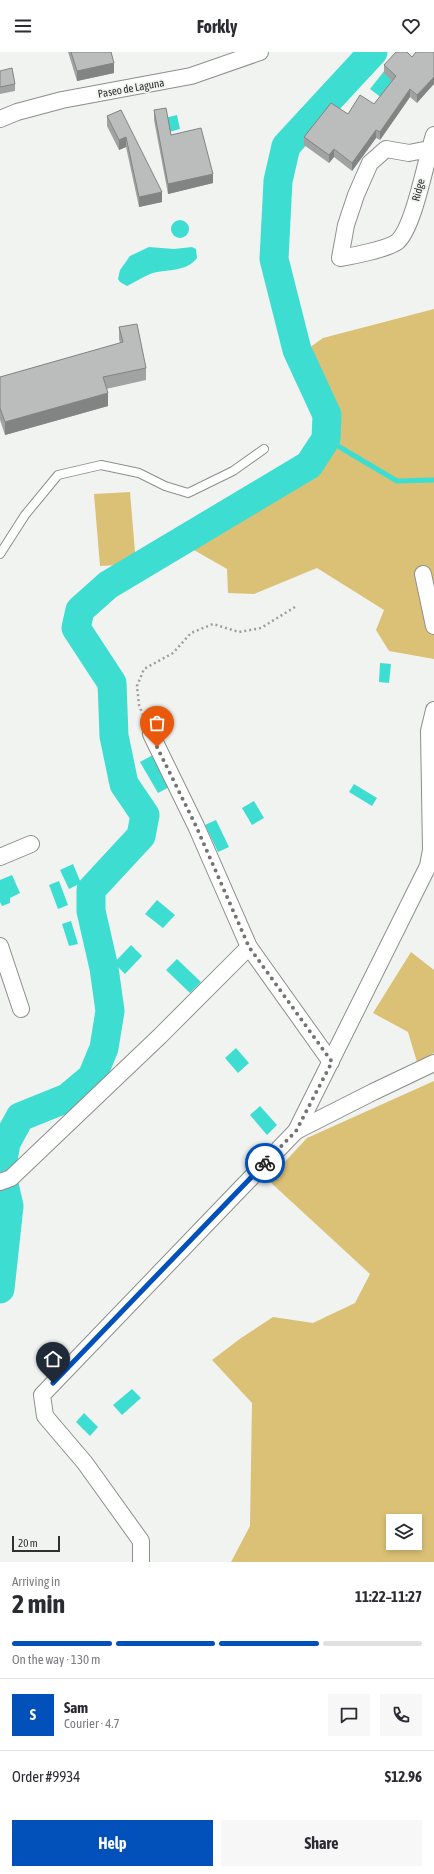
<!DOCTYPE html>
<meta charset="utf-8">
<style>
:root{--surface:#fff;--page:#f7f7f7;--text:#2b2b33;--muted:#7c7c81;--line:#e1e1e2;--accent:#0251bb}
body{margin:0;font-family:"Asap Condensed",sans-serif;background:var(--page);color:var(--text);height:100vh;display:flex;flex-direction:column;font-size:15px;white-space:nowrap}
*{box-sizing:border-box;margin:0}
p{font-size:13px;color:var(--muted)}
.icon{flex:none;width:22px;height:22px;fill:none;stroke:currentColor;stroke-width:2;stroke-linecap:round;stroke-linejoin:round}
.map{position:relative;height:1510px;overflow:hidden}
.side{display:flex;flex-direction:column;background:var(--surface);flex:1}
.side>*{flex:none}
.buttons{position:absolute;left:386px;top:1462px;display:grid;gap:8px}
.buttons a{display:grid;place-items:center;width:36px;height:36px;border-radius:0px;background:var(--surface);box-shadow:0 2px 6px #0003;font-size:20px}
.scale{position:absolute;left:12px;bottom:10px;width:48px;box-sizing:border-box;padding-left:4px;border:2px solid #30302f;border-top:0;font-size:11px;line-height:14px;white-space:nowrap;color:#30302f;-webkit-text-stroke:3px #f1f3f1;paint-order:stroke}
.pin{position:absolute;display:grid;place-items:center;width:34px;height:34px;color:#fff;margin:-41px -17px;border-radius:50% 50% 50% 0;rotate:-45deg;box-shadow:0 0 4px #0007}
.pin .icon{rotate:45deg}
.courier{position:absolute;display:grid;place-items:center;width:40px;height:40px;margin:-20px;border:3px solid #0251bb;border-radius:50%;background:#fff;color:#222;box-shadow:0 1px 5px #0007}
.head em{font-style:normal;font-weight:700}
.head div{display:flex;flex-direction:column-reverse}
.head{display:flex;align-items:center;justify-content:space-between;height:68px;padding:0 12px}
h1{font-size:26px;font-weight:700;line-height:30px}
.bar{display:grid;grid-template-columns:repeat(4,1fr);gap:6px 4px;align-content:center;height:48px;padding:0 12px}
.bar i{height:5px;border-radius:3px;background:var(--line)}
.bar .current{background:var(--accent)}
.bar p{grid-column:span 4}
.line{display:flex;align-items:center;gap:10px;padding:0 12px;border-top:1px solid var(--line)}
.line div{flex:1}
.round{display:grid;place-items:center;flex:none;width:42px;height:42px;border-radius:0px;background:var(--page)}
.primary-button{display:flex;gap:8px;margin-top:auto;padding:8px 12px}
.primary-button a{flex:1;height:46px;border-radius:0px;background:var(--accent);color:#fff;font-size:16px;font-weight:700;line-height:46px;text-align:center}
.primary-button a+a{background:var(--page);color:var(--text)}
header{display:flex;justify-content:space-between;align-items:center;height:52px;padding:0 12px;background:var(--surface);font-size:18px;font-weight:700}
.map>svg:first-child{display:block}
.green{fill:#dac175;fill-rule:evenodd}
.water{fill:#3eddd1}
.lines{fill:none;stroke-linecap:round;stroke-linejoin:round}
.stream{stroke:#3eddd1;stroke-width:5}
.river{stroke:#3eddd1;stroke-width:29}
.lane-casing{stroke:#8c8e8c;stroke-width:10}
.street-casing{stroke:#8c8e8c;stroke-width:18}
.path{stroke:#9d9e9d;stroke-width:2.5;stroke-dasharray:2 3;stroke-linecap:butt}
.lane{stroke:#fff;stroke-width:8}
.street{stroke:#fff;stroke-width:16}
.wall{fill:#a0a3a1}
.shaded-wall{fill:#828483}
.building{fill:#babdbb;stroke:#828483}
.done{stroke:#747473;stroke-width:4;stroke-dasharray:0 7.2}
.route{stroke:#0251bb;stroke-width:5}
.labels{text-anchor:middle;stroke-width:3.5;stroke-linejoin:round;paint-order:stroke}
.street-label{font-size:11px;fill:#30302f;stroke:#f1f3f1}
</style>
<header><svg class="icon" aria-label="menu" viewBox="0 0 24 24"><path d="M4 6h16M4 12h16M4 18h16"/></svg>Forkly<svg class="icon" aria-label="heart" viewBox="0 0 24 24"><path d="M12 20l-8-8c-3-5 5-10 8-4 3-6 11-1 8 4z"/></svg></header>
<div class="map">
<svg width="434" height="1510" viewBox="0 0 434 1510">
<rect width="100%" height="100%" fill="#f1f3f1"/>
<g class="green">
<path d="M434,257V607L389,599L376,578L384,558L317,516L254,542L228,541L227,517L180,490L309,413L326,387L328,362L309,296L323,286Z"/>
<path d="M130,440L136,512L100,514L94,442Z"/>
<path d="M411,900L434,918V1001L417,1010L408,980L373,961Z"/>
<path d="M434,1029V1510H231L250,1474L252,1351L212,1308L241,1286L273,1265L313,1271L355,1251L370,1222L268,1128L307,1086ZM393,1469H415V1491H393Z"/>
</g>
<g class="water">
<path d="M385,18L398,28L383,47L370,37Z"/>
<path d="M177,63L180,77L169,80L165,66Z"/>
<circle cx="180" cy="177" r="9"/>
<path d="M149,195L174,197L192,195L196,197L197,206C186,220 169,217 153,221C144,224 135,230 127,234L120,230L118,227L120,218L130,204Z"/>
<path d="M380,611L391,612L389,631L379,630Z"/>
<path d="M153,703L171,734L158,741L140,710Z"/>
<path d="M354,732L377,746L372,754L349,740Z"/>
<path d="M254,749L264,766L252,773L242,756Z"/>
<path d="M216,768L229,795L218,800L205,773Z"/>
<path d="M73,812L81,831L69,837L60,818Z"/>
<path d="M12,823L20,841L10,846V851L2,854L0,850V828Z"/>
<path d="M59,829L68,853L58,857L49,833Z"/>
<path d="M157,848L175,863L163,876L145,862Z"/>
<path d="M71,869L78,892L69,894L62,872Z"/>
<path d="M131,893L142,904L125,922L114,911Z"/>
<path d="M177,907L201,930L190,941L166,918Z"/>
<path d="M236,996L249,1011L238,1021L225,1006Z"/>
<path d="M260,1054L277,1073L267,1083L250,1063Z"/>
<path d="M132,1337L141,1346L122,1363L113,1353Z"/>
<path d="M84,1361L98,1375L90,1384L76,1370Z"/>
</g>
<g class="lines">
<path class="stream" d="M326,387L397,429L434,428"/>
<path class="river" d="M0,1237L9,1154L1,1119L6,1091L20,1065L67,1046L92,1025L104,996L110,959L104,916L91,859V838L141,784L145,763L124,732L114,684L112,631L76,576L80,558L108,533L309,413L326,387L327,363L297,298L274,207L278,129L286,94L373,0"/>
<defs>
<path id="lane" d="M0,502L25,463L58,423L101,413L139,421L165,434L188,441L233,419L264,397"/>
<g id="street">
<path d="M0,67L17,60L62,48L191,24L260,0"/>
<path d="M429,97L409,101L386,97L370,111L356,143L346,173L340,206C353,204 387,197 397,190C414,176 426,107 434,83"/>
<path d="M423,522L434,574"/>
<path d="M151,682L196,774L249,895L331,1010"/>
<path d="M0,805L31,792"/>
<path d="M0,894L21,957"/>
<path d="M296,1079L373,1040L434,1011"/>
<path d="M0,1130L11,1126L160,984L249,895"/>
<path d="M141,1510V1489L85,1411L45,1364L42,1343L296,1079L428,814L431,798L429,679L434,658"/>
</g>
</defs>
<use href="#lane" class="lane-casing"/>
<use href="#street" class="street-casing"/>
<path class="path" d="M145,668L139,653L137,634L144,617L173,601L191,581L213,572L239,580L261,576L295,555"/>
<use href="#lane" class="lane"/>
<use href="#street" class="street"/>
</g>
<g class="wall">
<path d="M68,0H111L114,21L77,29Z"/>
<path d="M434,0L417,51L410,45L380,88L376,86L352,119L334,105L329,111L304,93V85L348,62L374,52L392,29L384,21V13L412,5Z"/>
<path d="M0,19L15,32V39L0,42Z"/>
<path d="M121,58L162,150L139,155L126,95L119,98L107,74V64Z"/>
<path d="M154,58L171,83L213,131L168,142L154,68Z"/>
<path d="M119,275L146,316V328L106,337L108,354L5,383L0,368V325L120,291L119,287Z"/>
</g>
<g class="shaded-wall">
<path d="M114,11V21L77,29V19Z"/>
<path d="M434,25V32L417,51V43Z"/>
<path d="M410,37V45L380,88V80Z"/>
<path d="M376,78V86L352,119V111Z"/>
<path d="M126,85V95L119,98V88Z"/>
<path d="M334,97V105L329,111V103Z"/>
<path d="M213,122V131L168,142V132Z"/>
<path d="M162,140V150L139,155V145Z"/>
<path d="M108,341V354L5,383V370Z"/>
</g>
<g class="building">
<path d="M71,0H111L114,11L77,19Z"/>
<path d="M396,0H407L412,5L416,0H434V25L417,43L410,37L380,80L376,78L352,111L334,97L329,103L304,85L331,51L348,62L360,43L374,52L396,24L384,13Z"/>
<path d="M12,16L15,32L0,35V19Z"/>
<path d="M166,56L171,83L201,76L213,122L168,132L154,58Z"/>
<path d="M121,58L162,140L139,145L126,85L119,88L107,64Z"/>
<path d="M137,272L146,316L103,325L108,341L5,370L0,356V325L123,290L119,275Z"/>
</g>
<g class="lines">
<path class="done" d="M157,695L196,774L249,895L332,1010L296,1079L265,1111"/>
<path class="route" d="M53,1331L265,1111"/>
</g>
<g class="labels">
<g class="street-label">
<text transform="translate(131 36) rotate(-10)" y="4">Paseo de Laguna</text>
<text transform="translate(418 138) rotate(-75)" y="4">Ridge</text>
</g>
</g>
</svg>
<div class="buttons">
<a><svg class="icon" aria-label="layers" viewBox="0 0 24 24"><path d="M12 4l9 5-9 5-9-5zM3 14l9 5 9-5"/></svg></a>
</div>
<div class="scale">20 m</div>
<div class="pin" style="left:157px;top:695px;background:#ea580c"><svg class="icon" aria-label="bag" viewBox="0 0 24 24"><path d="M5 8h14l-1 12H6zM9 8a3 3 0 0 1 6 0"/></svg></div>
<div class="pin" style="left:53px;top:1331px;background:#1f2937"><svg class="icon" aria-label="home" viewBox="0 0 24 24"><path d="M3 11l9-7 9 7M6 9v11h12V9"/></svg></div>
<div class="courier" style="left:265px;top:1111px"><svg class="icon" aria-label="bike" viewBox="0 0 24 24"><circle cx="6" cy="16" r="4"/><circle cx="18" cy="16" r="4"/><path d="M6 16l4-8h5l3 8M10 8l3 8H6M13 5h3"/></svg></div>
</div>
<section class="side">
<div class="head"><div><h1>2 min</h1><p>Arriving in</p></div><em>11:22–11:27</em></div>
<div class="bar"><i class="current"></i><i class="current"></i><i class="current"></i><i></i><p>On the way · 130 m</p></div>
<div class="line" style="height:72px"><b class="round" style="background:var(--accent);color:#fff">S</b><div><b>Sam</b><p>Courier · 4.7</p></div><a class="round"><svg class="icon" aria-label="chat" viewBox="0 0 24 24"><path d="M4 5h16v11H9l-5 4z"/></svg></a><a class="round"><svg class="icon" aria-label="phone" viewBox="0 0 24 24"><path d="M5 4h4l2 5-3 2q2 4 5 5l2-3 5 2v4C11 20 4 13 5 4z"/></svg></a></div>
<div class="line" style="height:52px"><div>Order #9934</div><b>$12.96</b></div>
<div class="primary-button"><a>Help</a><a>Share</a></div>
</section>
